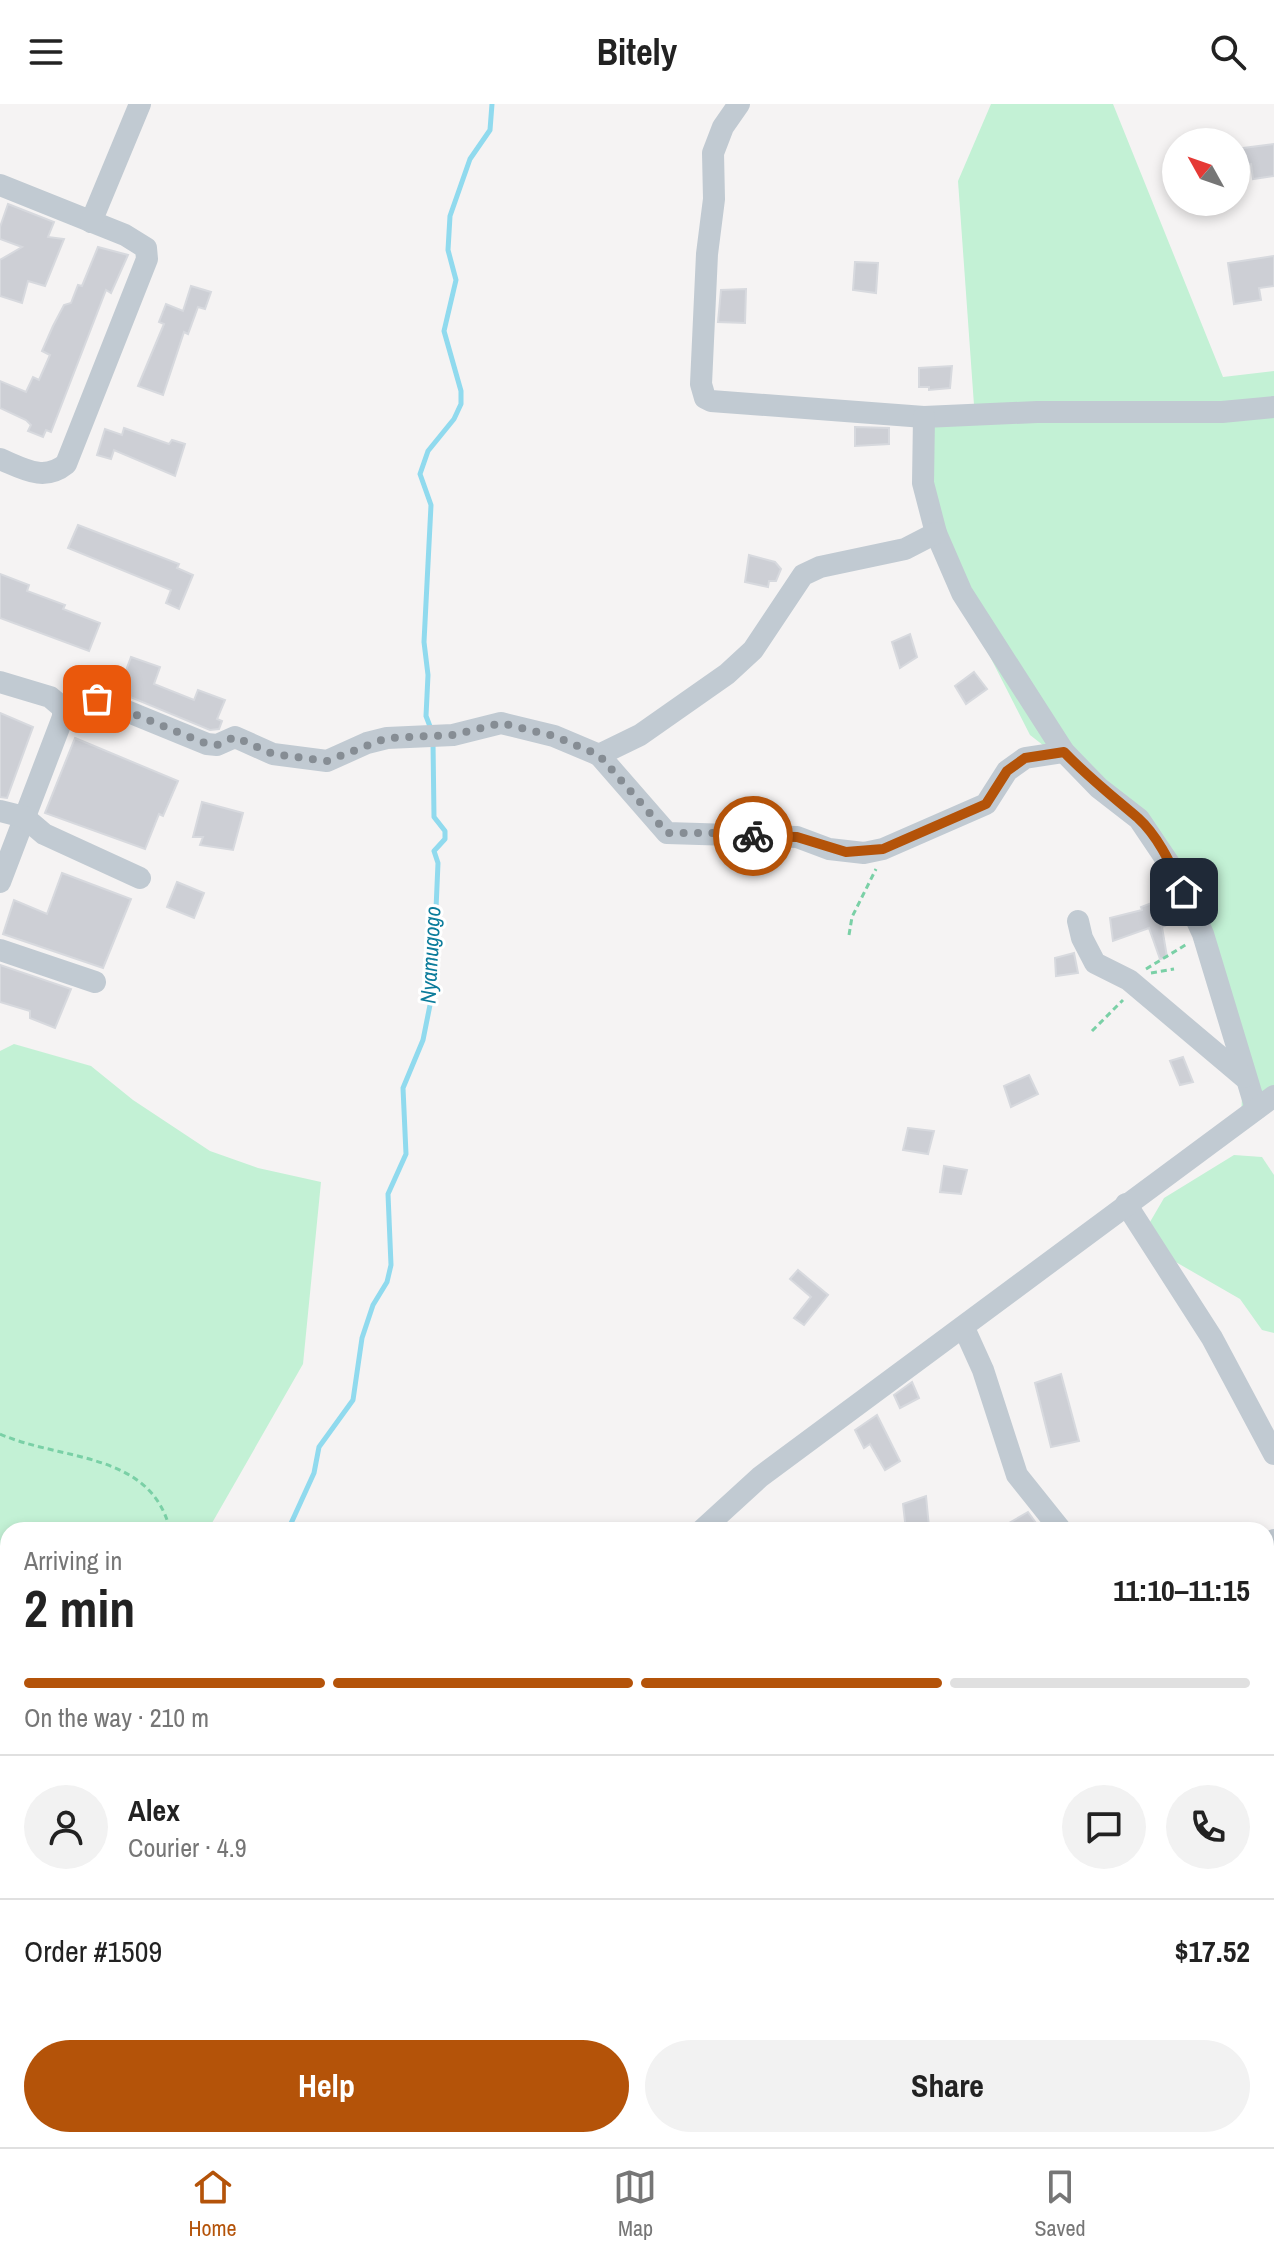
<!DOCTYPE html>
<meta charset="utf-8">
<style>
:root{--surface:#fff;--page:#f2f2f2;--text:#222;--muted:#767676;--line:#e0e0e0;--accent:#b45309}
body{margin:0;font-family:"Archivo Narrow",sans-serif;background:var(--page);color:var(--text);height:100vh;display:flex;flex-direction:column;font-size:30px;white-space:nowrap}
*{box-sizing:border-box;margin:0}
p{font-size:26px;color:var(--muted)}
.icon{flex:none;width:44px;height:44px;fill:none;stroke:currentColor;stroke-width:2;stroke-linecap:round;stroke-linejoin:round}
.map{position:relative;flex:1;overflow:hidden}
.panel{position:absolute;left:0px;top:1418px;width:1274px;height:626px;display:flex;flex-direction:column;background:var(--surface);border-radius:24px 24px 0 0;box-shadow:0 4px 12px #0003}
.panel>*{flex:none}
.needle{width:52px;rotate:310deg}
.buttons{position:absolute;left:1162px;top:24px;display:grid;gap:16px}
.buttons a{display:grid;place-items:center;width:88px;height:88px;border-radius:50%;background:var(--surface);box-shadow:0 4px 12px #0003;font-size:40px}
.pin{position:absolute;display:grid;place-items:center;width:68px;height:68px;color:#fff;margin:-34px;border-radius:16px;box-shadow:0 4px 12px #0006}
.courier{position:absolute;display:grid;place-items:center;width:80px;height:80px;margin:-40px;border:6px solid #b45309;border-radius:50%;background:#fff;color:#222;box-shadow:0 2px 10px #0007}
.overview em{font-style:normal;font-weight:800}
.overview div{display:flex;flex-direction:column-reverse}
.overview{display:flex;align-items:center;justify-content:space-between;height:136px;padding:0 24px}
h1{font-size:52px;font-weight:800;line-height:60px}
.bar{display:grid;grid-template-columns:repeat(4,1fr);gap:12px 8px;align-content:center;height:96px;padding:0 24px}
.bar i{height:10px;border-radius:6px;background:var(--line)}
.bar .on{background:var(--accent)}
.bar p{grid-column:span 4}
.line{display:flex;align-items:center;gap:20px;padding:0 24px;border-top:2px solid var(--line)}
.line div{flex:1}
.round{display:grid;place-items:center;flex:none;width:84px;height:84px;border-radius:42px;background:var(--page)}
.button{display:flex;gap:16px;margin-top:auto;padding:16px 24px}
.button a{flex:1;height:92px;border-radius:48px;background:var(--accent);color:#fff;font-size:32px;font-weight:800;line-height:92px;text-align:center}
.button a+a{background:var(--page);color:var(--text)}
header{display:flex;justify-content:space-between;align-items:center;height:104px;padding:0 24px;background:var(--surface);font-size:36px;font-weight:800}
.tab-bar{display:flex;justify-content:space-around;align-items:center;height:112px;border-top:2px solid var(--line);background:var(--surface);font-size:22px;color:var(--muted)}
.tab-bar a{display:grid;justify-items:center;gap:4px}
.tab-bar .on{color:var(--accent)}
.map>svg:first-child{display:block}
.green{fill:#c3f1d5}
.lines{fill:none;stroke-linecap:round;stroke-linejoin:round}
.stream{stroke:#90daee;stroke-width:5}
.building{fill:#cdcfd5;stroke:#d7d9de;stroke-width:2}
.path{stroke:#7ad0a6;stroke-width:3;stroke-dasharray:6 4;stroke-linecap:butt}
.minor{stroke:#c1cad2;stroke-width:22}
.done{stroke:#868d94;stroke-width:8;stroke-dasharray:0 14.4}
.route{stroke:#b45309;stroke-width:10}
.labels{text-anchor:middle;stroke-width:6;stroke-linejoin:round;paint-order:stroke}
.water-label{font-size:22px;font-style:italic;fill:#0c7c9b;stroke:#fff}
</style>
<header><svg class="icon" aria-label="menu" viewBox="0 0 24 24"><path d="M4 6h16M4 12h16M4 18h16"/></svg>Bitely<svg class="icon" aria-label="search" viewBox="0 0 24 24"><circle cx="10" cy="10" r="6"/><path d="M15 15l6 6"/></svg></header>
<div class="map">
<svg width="1274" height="2043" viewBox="0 0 1274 2043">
<rect width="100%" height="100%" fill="#f5f3f3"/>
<g class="green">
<path d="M991,0H1113L1223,273L1274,267V994L1241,1018L1242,991L1192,816L1134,712L1030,631L924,423L921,304L974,301L958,77Z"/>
<path d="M14,940L91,962L133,996L210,1047L258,1064L321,1078L303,1260L208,1426H8V1531L0,1534V947Z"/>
<path d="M1234,1051L1262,1053L1274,1071V1229L1262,1226L1240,1195L1174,1157L1150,1118L1164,1094Z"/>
<path d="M8,1782V1964L0,1968V1786Z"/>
<path d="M600,2036H800L806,2043H611Z"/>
</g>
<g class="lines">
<g class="stream">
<path d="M431,625L426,612L428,571L424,538L431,401L420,370L428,347L454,315L461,300V287L444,227L456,176L448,146L450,112L470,55L490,26L492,0"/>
<path d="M288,1426L314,1369L319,1343L353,1296L362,1234L373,1201L387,1178L391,1161L388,1090L406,1050L403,984L423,936L431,896L428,859L436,805L438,759L434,747L445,735V727L434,713L433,638"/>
<path d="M0,1732L8,1729"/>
</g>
</g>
<g class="building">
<path d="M1274,40V72L1253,75L1251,60L1236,62V45Z"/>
<path d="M8,100L54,118L48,133L64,135L45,182L28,177L22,199L0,192V156L22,143L0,135V123Z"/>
<path d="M98,143L128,151L111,189L106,186L51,328L46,326L43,333L28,327L31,321L26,316L0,304V277L26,288L33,273L39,276L50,251L42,247L53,222L64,201L71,199L78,181L82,182Z"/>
<path d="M1274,152V182L1259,184L1261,196L1234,200L1228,159Z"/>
<path d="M855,158L878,159L876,189L853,186Z"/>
<path d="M191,182L211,188L205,205L198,203L188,230L184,228L163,291L138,282L164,220L159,218L166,200L183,207Z"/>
<path d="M746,185L745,219L718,218L721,186Z"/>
<path d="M952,262L950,284L929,286V283H919V264Z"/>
<path d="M855,323L889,324V340L855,342Z"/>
<path d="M124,324L169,340L172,336L185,340L175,372L114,346L111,355L97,351L105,325L122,331Z"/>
<path d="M78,421L179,460L177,464L193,471L179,505L166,499L171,486L68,444Z"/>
<path d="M749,451L775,458L781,465L776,477H769L768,483L745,478Z"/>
<path d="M0,470L29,481L27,487L65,501L63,505L100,519L89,547L0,514Z"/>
<path d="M910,530L917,553L900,564L892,538Z"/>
<path d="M131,553L160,563L154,580L194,596L198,586L225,596L217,615L222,617L219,625L210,626L118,588Z"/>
<path d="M974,568L987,585L966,600L955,582Z"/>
<path d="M0,609L33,623L7,694L0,693Z"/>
<path d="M75,634L178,677L163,712L159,710L145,745L45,709Z"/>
<path d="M202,698L243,709L233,746L200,741L203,733H193Z"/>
<path d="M62,769L131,795L103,864L3,830L14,796L47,810Z"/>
<path d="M177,778L204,789L194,814L167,803Z"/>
<path d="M1170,792L1180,815L1162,823L1167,853L1160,855L1149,824L1113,837L1110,814L1142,806L1141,803Z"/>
<path d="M1074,849L1078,869L1056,872L1055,854Z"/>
<path d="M0,861L71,885L55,924L30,914V907L0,898Z"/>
<path d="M1183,953L1193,978L1180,981L1170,957Z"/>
<path d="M1029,971L1038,990L1011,1003L1004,982Z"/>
<path d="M908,1024L934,1027L928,1050L903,1046Z"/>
<path d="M944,1062L967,1066L961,1090L940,1088Z"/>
<path d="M798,1166L828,1191L804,1221L794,1214L811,1193L790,1175Z"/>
<path d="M1061,1270L1079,1337L1051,1343L1035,1279Z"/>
<path d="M912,1278L919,1294L900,1304L894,1291Z"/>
<path d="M877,1311L900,1357L885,1366L870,1340L864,1344L855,1326Z"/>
<path d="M926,1392L929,1423L906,1426L903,1400Z"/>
<path d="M1028,1408L1041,1426H997Z"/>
</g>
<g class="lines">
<g class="path">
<path d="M849,831L852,813L876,765"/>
<path d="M1146,865L1187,840"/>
<path d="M1151,869L1174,865"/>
<path d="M1092,927L1123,896"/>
<path d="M0,1330C61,1357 151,1347 170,1426"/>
</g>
<g class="minor">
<path d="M739,0L723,23L713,49L714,95L707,150L701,280L705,294L711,297L924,313L1037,308H1222L1274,303"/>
<path d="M0,81L125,131L146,144L147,155L66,360C44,378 24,365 0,355"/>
<path d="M91,118L140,0"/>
<path d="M924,313L923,379L936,429L962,489L1064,648L1099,684L1139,715L1174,767L1203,830L1256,1005"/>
<path d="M0,578L50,593L63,604V613L0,778"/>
<path d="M63,604L97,595L207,640L217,641L235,633L273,650L327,657L367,639L387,634L453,631L501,619L554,632L599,651L640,631L727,570L753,546L803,471L820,463L905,445L936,429"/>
<path d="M599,651L667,729L797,733L829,745L864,749L883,745L986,700L1007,667L1025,654L1064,648"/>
<path d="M0,707L24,713L44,730L140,774"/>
<path d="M1078,817L1082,834L1095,859L1129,876L1244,973"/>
<path d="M0,846L95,878"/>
<path d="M1126,1100L1212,1234L1274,1350"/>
<path d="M964,1224L983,1266L1017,1371L1061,1426"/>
<path d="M702,1426L760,1373L1274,992"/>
<path d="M1266,1442L1274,1436"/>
<path d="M0,1544L8,1542"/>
<path d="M1266,1598L1274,1592"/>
<path d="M1266,1876L1274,1888"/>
<path d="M0,1977L8,1972"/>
<path d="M1266,1987L1274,1989"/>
<path d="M0,2029L8,2025"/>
<path d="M412,2036L466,2043"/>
<path d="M508,2036L510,2038"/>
</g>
</g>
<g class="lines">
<path class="done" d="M97,595L207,640L217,641L235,633L273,650L327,657L387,634L453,631L501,619L554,632L599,651L667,729H734L753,732"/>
<path class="route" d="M753,732L797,733L846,748L883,745L986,700L1007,667L1025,654L1064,648C1087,672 1112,692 1138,714C1159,733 1172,763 1184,788"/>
</g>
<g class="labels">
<g class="water-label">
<text transform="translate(430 851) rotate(-87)" y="8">Nyamugogo</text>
</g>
</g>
</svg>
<div class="buttons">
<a><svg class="needle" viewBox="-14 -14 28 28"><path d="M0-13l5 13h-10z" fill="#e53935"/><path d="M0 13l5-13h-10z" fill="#767676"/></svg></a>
</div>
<div class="pin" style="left:97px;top:595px;background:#ea580c"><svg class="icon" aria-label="bag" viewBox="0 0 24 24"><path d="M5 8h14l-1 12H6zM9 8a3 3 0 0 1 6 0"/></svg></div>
<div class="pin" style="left:1184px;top:788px;background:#1f2937"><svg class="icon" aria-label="home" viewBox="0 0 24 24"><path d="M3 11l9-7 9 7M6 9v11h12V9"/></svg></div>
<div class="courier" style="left:753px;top:732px"><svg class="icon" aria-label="bike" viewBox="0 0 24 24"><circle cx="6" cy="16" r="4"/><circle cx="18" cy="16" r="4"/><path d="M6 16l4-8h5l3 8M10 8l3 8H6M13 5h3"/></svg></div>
<section class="panel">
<div class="overview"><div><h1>2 min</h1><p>Arriving in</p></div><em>11:10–11:15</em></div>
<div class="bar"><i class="on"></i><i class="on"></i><i class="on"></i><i></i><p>On the way · 210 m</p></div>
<div class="line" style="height:144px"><a class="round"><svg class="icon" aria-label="person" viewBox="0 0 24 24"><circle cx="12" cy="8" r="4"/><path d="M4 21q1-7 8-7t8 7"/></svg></a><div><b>Alex</b><p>Courier · 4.9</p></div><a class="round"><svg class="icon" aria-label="chat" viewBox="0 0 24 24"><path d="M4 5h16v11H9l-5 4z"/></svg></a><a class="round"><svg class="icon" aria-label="phone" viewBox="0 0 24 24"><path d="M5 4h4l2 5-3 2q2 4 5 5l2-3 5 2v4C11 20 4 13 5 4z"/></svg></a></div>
<div class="line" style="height:104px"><div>Order #1509</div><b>$17.52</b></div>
<div class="button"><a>Help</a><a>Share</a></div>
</section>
</div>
<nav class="tab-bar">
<a class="on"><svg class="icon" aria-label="home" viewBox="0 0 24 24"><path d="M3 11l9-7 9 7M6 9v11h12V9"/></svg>Home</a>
<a><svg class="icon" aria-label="map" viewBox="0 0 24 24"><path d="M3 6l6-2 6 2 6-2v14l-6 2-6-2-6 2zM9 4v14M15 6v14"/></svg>Map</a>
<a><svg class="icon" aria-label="saved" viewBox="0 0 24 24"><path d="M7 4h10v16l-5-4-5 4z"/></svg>Saved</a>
</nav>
